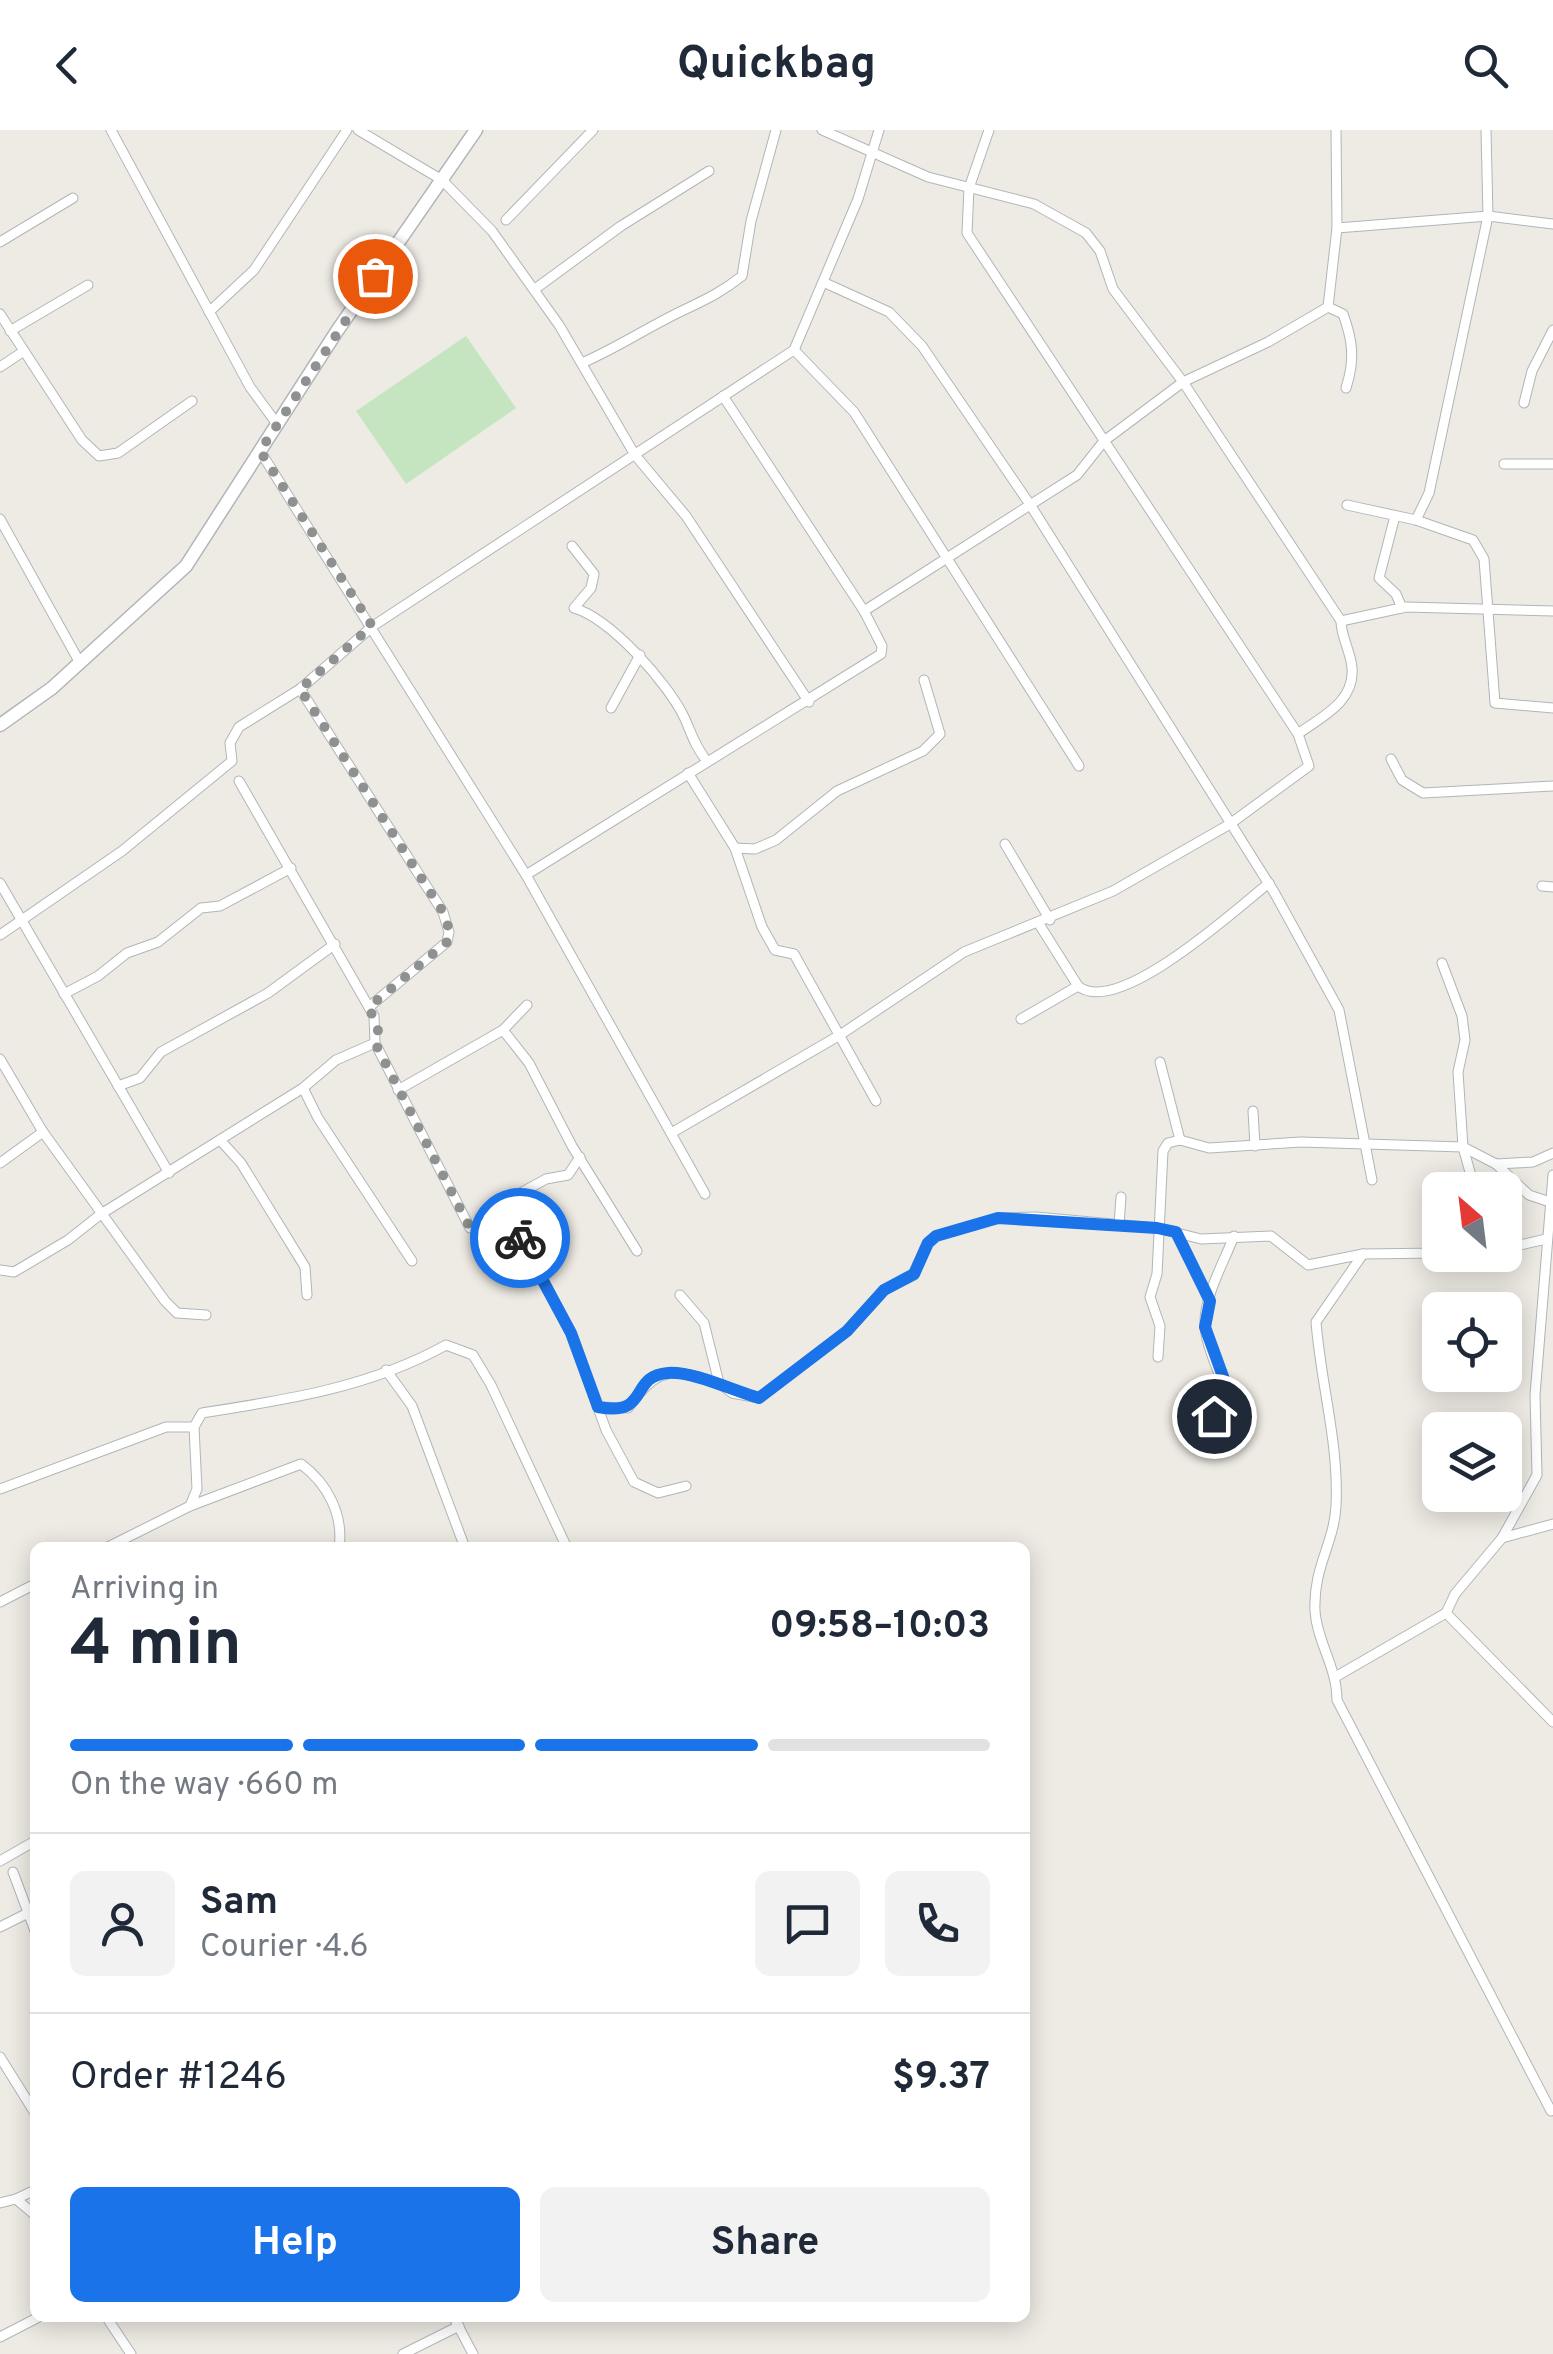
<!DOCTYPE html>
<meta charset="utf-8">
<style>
:root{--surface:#fff;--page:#f2f2f3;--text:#1f2937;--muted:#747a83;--line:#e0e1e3;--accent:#1a73e8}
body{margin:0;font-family:Overpass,sans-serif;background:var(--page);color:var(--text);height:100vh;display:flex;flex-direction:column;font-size:38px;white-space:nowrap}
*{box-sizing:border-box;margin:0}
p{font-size:32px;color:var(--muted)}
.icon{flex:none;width:55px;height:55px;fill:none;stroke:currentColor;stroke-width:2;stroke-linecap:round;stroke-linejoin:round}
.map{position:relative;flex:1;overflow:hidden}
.panel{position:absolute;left:30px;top:1412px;width:1000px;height:780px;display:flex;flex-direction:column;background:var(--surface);border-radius:15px;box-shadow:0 5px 25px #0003}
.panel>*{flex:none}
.needle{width:65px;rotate:332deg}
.tools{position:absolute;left:1422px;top:1042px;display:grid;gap:20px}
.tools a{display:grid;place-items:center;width:100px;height:100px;border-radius:15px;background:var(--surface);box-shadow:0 5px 25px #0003;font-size:50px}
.pin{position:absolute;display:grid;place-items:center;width:85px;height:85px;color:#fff;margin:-42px;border:5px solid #fff;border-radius:50%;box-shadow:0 2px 10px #0007}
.courier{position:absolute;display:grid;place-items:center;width:100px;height:100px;margin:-50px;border:8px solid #1a73e8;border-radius:50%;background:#fff;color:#222;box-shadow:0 2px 12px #0007}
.head em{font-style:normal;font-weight:700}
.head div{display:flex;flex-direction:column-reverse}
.head{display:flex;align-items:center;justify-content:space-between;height:170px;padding:0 40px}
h1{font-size:65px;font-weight:700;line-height:75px}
.bar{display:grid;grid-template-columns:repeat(4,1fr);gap:15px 10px;align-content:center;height:120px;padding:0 40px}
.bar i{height:12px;border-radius:8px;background:var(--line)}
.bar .on{background:var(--accent)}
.bar p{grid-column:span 4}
.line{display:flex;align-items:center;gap:25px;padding:0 40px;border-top:2px solid var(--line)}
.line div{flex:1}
.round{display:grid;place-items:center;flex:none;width:105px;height:105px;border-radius:15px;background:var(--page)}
.cta{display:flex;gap:20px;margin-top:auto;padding:20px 40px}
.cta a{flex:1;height:115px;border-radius:15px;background:var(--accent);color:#fff;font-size:40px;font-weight:700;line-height:115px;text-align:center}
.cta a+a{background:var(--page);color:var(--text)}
header{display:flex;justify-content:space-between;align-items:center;height:130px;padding:0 40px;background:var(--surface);font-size:45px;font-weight:700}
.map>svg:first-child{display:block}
.pitch{fill:#c5e5c1}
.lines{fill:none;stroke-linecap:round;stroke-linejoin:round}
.street-casing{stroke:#b1b5b9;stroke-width:11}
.secondary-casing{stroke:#b0b5b9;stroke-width:15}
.street{stroke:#fff;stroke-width:9}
.secondary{stroke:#fff;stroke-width:12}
.done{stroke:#8f9191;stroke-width:10;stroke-dasharray:0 18}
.route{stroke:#1a73e8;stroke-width:12}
</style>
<header><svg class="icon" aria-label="back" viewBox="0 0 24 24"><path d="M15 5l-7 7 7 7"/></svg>Quickbag<svg class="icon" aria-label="search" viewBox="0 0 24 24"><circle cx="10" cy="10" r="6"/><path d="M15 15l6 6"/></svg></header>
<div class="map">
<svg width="1553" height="2224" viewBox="0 0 1553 2224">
<rect width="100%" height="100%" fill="#eeebe4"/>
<path class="pitch" d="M466,206L516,278L406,354L356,281Z"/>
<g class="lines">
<defs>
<g id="street">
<path d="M111,0L250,257L277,294"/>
<path d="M358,0L442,50L492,101L559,195L635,325L686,386L809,572"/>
<path d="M822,0L928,47L1034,74L1086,103L1100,121L1113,159L1183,252L1341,491C1341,507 1351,522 1352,538C1355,572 1321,587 1298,604"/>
<path d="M506,90L593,0"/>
<path d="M1337,98L1488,86L1553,94"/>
<path d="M0,112L73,68"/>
<path d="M823,152L889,182L922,216L1031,376L1274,762L1339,880L1372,1050"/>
<path d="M535,159L621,96L709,41"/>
<path d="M1328,177L1337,98L1336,0"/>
<path d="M1328,177L1343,184C1353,211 1355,230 1346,258"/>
<path d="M209,182L254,140L347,0"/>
<path d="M0,184L82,310L99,326L118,323L192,271"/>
<path d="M10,201L88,155"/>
<path d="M794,220L854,282L1079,636"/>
<path d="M582,233C619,217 651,195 688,178C709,168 723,161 742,146L751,91L776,0"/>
<path d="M0,237L24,221"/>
<path d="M1524,273L1532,241L1553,200"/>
<path d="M260,321L526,745L705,1064"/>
<path d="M1504,334H1553"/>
<path d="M1347,375L1416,390L1473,410L1484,429L1495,573L1553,578"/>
<path d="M1395,386L1379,448L1396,464L1402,478"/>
<path d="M0,389L80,533"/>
<path d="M1416,390L1429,363L1488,86L1486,0"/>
<path d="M572,416L594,444L591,458L574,478C611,489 669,554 685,589C692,605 695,616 706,630"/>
<path d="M864,481L1077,345L1104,311L1183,252L1268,212L1328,177"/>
<path d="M1341,491L1406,477L1553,481"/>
<path d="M300,559L443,782L449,802L447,812L369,877"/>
<path d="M611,578L640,525"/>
<path d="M1391,629L1402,650L1423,663L1553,656"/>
<path d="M688,643L735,718L762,797L775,820L794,824L876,971"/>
<path d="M239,651L374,886L375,913L470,1098L507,1093L517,1065L546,1049L568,1045L580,1027"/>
<path d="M1005,714L1050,790"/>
<path d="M735,718L755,719L776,710L837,661L923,621L940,604L924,550"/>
<path d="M526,745L881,524L882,516L864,481L723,266"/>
<path d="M0,753L169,1043"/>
<path d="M1542,756L1553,757"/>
<path d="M1039,794L1078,856C1118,888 1236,779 1269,753"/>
<path d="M0,805L122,721L232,631L230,613L239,597L300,559L373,496L794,220L858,69L879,0"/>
<path d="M1442,833L1462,886L1465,910L1458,942L1463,1017L1475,1060"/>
<path d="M64,864L98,846L127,823L158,812L201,778L220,776L291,738"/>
<path d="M1021,889L1078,856"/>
<path d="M503,900L529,933L572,1016L637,1121"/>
<path d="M0,929L43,1002L165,1171L177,1183L206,1185"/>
<path d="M1160,932L1180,1010"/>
<path d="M118,956L140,948L161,922L268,863L335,814"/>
<path d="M303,958L318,988L412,1131"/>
<path d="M398,960L503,900L527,875"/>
<path d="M1253,981L1255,1016"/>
<path d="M673,1002L840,905L964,822L1113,761L1230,694L1309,636L1298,604L967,103L969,58L989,0"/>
<path d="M220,1010L241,1033L305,1137L307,1165"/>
<path d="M0,1033L43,1002"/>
<path d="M1496,1034L1529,1065L1553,1073"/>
<path d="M1553,1045L1535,1265L1537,1345L1502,1408L1455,1464L1446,1483L1553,1592"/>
<path d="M507,1093L523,1112L571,1203L606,1300L634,1352L658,1363L686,1356"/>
<path d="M1119,1094L1121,1067"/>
<path d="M1177,1103L1210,1171"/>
<path d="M1505,1112L1520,1115L1546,1109"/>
<path d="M1363,1124L1316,1192C1321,1255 1339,1313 1336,1376C1334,1414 1313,1437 1315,1481C1317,1512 1337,1537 1337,1570L1551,1981"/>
<path d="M0,1140L14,1142L68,1110L101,1084L303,958L336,930L375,913"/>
<path d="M680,1165L704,1193L719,1253L732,1263L759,1268L847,1201L884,1160L914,1145L927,1113L936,1106L998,1088L1036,1087L1157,1098L1201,1109L1271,1106L1308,1135L1363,1124L1440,1123"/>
<path d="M1158,1227L1160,1196L1150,1167L1157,1144L1163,1021L1168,1013L1180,1010L1209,1018L1301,1012L1463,1017L1496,1034L1533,1032L1553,1023"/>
<path d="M386,1240L412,1276L465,1418"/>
<path d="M597,1277L628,1278C658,1236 671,1238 719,1253"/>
<path d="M1185,1294L1214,1286L1227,1273C1224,1247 1207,1223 1205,1197C1203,1168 1224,1132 1234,1106"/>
<path d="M194,1297L202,1283C286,1270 371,1257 446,1215L473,1225L491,1255L567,1418"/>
<path d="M0,1359L166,1297H194L197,1359L190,1376"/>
<path d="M1502,1408L1553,1394"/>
<path d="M106,1418L190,1376L301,1334C327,1353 344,1385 339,1418"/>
<path d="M0,1472L35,1454"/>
<path d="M1337,1546L1446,1483"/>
<path d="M0,1731L35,1711"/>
<path d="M13,1742L35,1801"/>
<path d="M0,1797L30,1782"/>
<path d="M0,1927L35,1983"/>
<path d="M16,2069L35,2060"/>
<path d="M0,2073L16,2069L35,2085"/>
<path d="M107,2188L131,2224"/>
<path d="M454,2188L473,2224"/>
<path d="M0,2207L37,2188"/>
<path d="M403,2224L459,2196"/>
</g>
<path id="secondary" d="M0,595L52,558L186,436L337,201L476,0"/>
</defs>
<use href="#street" class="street-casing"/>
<use href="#secondary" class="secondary-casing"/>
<use href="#street" class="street"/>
<use href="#secondary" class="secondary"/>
</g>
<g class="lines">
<path class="done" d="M375,146L260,321L372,496L300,559L443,782L450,802L447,812L369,877L378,900L375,913L470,1098L507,1093L520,1108"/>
<path class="route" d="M520,1108L571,1203L598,1277C651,1287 628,1246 668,1243C693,1241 734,1261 759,1268L847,1201L884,1160L914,1144L928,1113L936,1106L998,1088L1157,1098L1176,1102L1210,1171L1205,1197L1225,1252L1227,1273L1214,1286"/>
</g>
</svg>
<div class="tools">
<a><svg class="needle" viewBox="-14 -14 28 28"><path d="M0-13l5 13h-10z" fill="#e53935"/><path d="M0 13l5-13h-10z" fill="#747a83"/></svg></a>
<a><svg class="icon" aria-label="locate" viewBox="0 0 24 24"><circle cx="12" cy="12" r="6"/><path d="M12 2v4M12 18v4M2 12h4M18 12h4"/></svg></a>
<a><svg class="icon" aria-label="layers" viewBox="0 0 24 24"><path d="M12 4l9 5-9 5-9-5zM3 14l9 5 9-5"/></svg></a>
</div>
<div class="pin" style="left:375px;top:146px;background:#ea580c"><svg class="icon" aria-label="bag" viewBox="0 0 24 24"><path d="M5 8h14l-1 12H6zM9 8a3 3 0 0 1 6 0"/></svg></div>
<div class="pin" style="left:1214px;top:1286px;background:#1f2937"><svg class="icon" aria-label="home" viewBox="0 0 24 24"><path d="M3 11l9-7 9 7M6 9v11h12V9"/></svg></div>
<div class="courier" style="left:520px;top:1108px"><svg class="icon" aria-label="bike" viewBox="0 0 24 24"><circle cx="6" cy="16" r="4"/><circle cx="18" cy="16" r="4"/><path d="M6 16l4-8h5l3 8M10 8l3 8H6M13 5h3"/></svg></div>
<section class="panel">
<div class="head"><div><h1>4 min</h1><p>Arriving in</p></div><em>09:58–10:03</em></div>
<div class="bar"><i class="on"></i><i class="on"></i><i class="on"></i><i></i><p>On the way · 660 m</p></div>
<div class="line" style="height:180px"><a class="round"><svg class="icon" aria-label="person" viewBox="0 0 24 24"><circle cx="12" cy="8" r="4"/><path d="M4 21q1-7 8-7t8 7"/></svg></a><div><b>Sam</b><p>Courier · 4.6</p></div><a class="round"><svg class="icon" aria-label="chat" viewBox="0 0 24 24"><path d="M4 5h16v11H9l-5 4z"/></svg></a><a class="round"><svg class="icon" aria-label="phone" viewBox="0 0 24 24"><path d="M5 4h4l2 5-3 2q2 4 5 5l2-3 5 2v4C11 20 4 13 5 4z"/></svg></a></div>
<div class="line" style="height:130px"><div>Order #1246</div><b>$9.37</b></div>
<div class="cta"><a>Help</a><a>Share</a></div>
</section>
</div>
